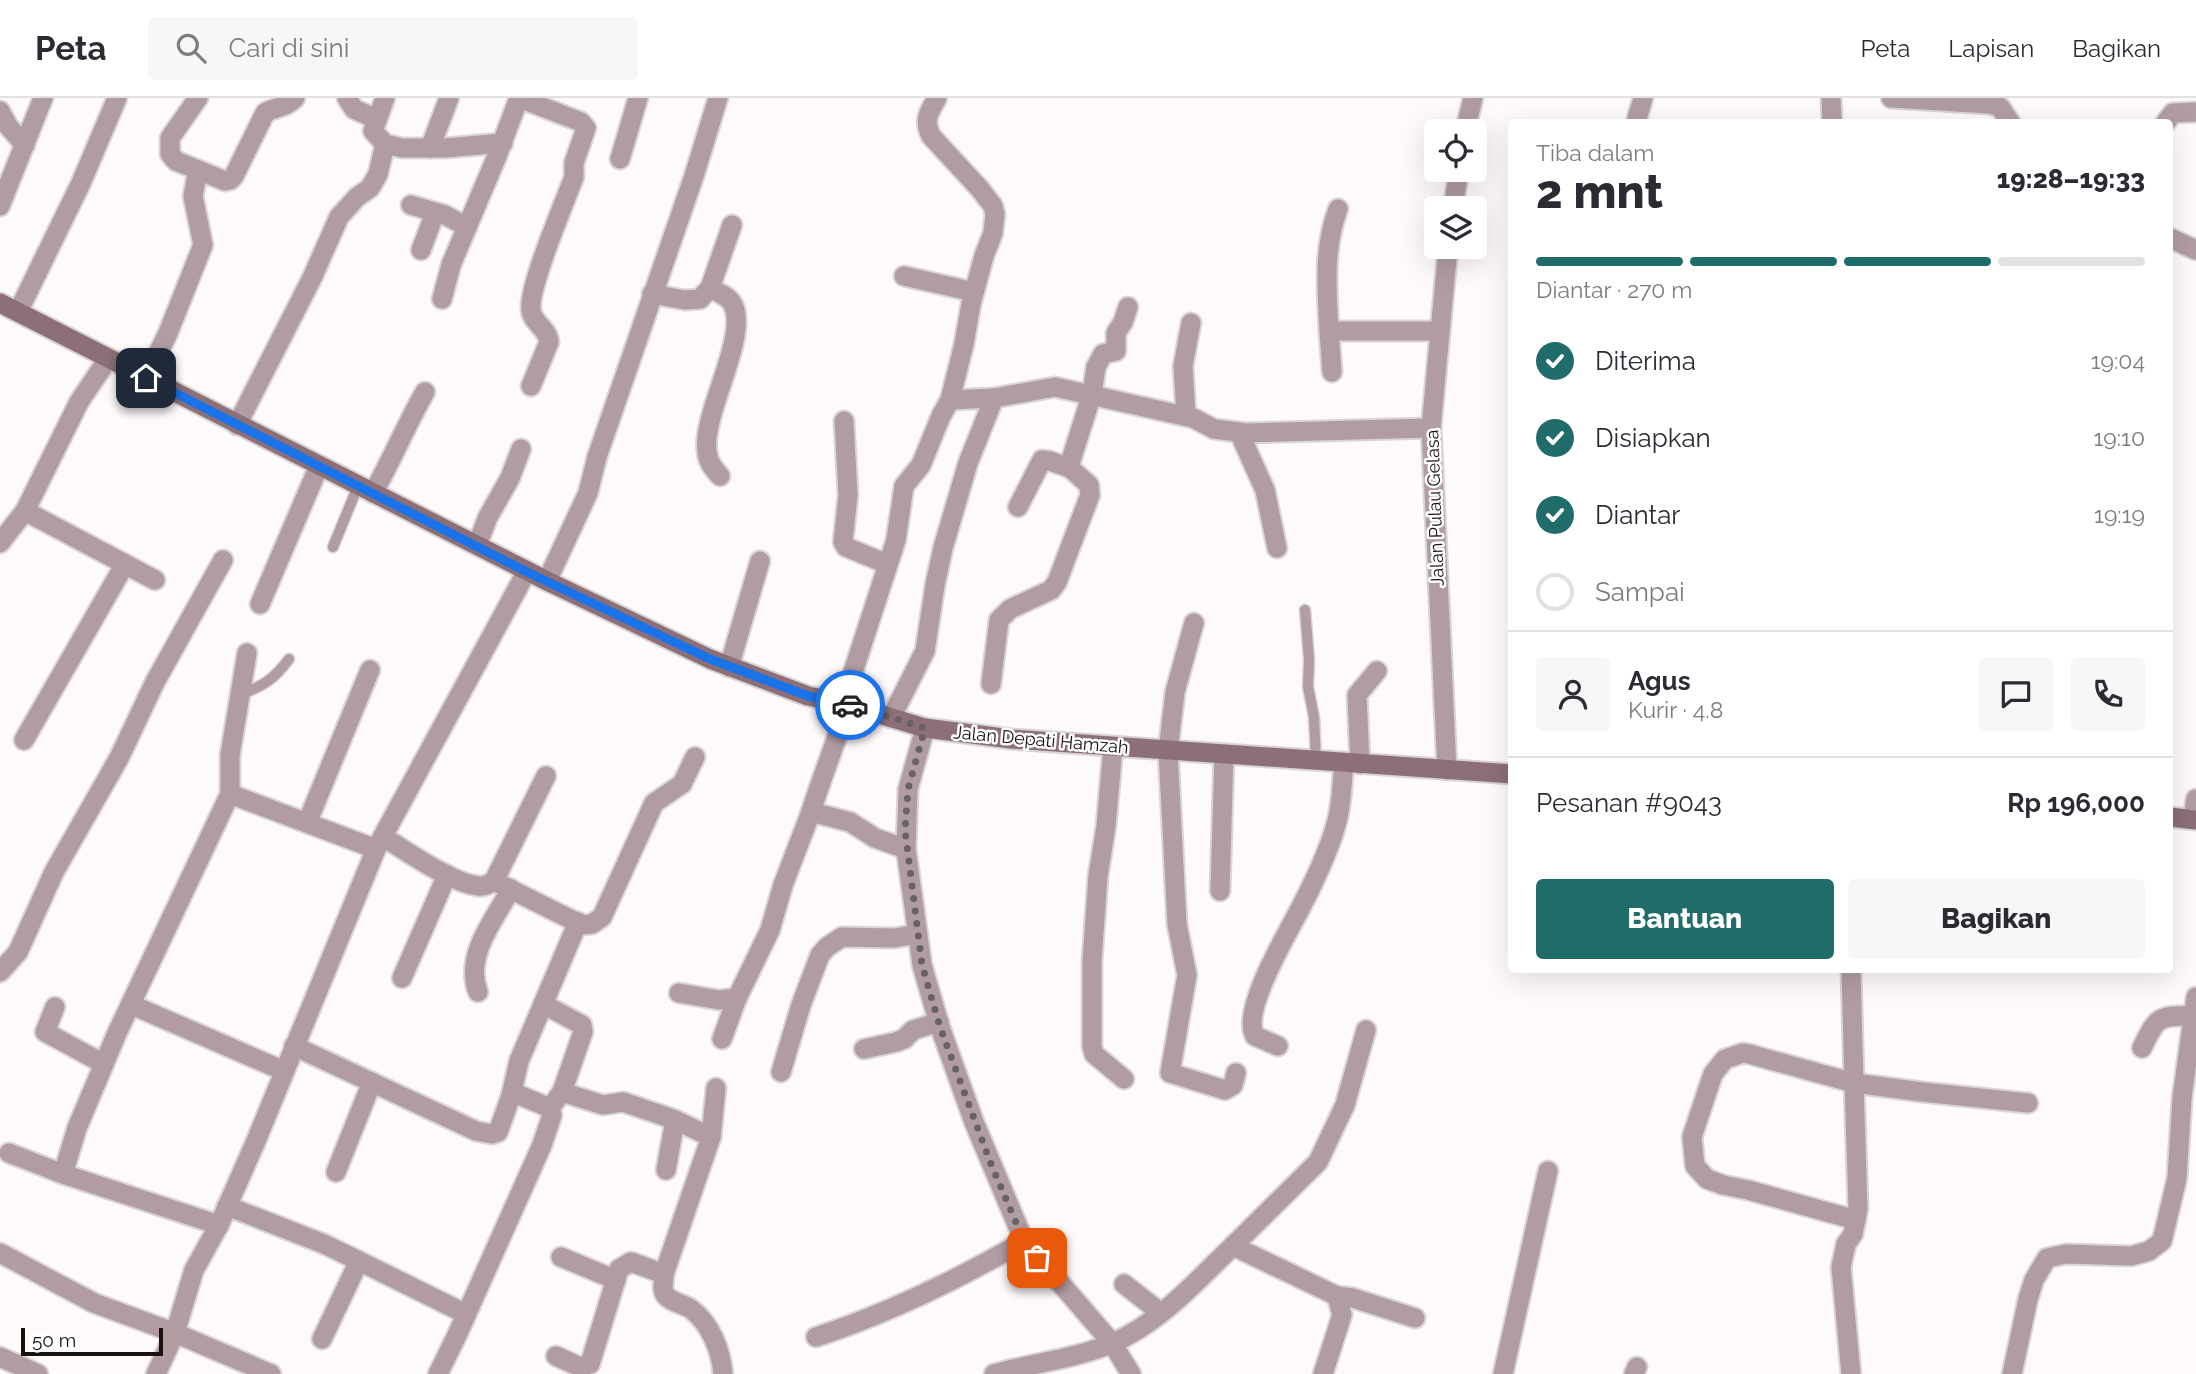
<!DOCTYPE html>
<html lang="id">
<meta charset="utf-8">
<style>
:root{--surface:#fff;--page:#f7f7f7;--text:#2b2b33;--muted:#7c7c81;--line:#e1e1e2;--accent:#206c6b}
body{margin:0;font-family:Raleway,sans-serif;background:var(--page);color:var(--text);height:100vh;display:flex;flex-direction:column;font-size:26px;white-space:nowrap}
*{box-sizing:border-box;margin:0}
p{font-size:23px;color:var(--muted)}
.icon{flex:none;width:38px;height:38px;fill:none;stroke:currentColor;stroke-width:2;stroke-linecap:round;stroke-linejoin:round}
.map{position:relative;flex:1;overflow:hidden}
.sheet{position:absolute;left:1508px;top:21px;width:665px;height:854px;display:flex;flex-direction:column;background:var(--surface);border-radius:7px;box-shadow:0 7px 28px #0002}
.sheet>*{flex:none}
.controls{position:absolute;left:1424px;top:21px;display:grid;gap:14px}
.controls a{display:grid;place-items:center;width:63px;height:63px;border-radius:7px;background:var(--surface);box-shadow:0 7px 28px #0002;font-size:35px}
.scale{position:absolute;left:21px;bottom:18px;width:142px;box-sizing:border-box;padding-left:7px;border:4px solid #181110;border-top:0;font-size:19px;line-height:24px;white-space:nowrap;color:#181110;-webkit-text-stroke:5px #fff;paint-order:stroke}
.pin{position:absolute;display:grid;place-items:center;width:60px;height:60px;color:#fff;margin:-30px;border-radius:14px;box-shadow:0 4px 10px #0006}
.courier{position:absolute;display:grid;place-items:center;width:70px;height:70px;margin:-35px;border:5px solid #1a73e8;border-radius:50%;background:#fff;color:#222;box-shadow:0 2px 9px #0007}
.head em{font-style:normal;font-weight:800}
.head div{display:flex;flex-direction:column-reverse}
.head{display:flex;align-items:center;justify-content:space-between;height:119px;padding:0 28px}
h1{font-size:46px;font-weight:800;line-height:52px}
.bar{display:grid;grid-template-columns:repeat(4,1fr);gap:10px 7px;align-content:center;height:84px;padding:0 28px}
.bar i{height:9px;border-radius:5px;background:var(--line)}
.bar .current{background:var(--accent)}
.bar p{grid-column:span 4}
.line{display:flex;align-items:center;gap:18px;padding:0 28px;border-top:2px solid var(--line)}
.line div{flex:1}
.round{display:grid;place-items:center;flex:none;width:74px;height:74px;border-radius:7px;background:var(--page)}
ol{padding:0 28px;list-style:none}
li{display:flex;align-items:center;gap:21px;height:77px}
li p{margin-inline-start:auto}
li .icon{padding:7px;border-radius:50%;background:var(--accent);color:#fff;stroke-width:4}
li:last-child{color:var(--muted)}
li i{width:38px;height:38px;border:4px solid var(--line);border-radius:50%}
.cta{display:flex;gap:14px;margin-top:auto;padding:14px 28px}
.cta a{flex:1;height:80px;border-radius:7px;background:var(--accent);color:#fff;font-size:28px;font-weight:800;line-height:80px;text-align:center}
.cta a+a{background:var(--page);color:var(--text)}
header{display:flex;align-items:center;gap:42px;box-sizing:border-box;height:98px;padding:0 35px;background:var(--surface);border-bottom:2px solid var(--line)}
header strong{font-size:33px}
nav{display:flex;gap:38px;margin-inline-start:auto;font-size:24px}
.search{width:490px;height:63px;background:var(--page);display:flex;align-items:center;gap:18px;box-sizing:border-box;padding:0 24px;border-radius:7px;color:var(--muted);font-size:26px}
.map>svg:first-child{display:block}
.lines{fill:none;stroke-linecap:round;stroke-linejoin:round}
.service-casing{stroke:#d9d5d4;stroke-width:13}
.minor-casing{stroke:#d9d5d4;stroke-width:23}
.tertiary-casing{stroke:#d9d5d4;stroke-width:23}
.secondary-casing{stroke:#d9d5d4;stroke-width:23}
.service{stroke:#b19ca2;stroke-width:10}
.minor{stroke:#b19ca2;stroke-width:19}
.tertiary{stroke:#b19ca2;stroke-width:19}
.secondary{stroke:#8c6f77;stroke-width:19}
.done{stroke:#686362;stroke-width:7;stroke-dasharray:0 12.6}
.route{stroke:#1a73e8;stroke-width:9}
.labels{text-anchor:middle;stroke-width:5;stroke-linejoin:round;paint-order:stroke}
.street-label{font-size:18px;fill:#181110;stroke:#fff}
</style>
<header>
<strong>Peta</strong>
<div class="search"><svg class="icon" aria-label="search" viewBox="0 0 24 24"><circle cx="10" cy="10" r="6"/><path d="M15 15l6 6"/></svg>Cari di sini</div>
<nav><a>Peta</a><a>Lapisan</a><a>Bagikan</a></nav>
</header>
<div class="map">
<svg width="2196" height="1276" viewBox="0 0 2196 1276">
<rect width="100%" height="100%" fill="#fefaf9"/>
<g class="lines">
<defs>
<g id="service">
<path d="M333,449L358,388"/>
<path d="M1305,512L1309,561L1308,589L1314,619L1316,663"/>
<path d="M240,596C263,589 275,580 289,561"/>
</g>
<g id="minor">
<path d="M198,0L170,40V56L176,63L225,83L230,82L234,78L265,15C275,9 287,9 295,0"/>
<path d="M347,0L354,11L376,21"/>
<path d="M385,0L373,33L385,46L402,50H445L503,45"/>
<path d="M519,0L581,24L586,30L574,65V79C564,106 528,189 531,212C532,225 548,230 549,244L531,288"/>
<path d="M937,0C929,15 923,21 931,38L980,91L993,108L995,116L993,135L984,158L971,206L964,246L950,302L994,300L1055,289L1193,320L1214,331L1246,335L1431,330"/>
<path d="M1831,0L1832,24"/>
<path d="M1891,0L1990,6L2000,9L2010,24"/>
<path d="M0,13L8,28L25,47"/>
<path d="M1636,24L1643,0"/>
<path d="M2166,24L2173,15L2196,14"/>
<path d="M1465,33L1473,0"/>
<path d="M430,50L449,0"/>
<path d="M620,61L638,0"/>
<path d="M411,107L445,117L467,129L497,58L519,0"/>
<path d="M0,108L43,0"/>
<path d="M1453,110L1459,72"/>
<path d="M1338,111C1323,151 1327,191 1329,233H1439"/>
<path d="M2170,140L2196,152"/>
<path d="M421,152L435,115"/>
<path d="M904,178L974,194"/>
<path d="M710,190C717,194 728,198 732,205C751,236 701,316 707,354C708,364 713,370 720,378"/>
<path d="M652,196L685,202L700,201L710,190L732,127"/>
<path d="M442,201L451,167L467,129"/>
<path d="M18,214L81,85L117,0"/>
<path d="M1329,233L1332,274"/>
<path d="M146,280L168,235L203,147L193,98L198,72"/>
<path d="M1186,318L1183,268L1191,225"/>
<path d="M844,323L848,397L843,444L846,449L887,466"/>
<path d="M237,327L312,180L339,119L357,99L370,90L378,76L385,46"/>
<path d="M1239,334L1265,392L1277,450"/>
<path d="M373,395C392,362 406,327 425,294"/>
<path d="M1018,409L1042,362L1050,363L1070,370"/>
<path d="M25,413L155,482"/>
<path d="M0,445L25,413L79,304L108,261"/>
<path d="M477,447L488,419L510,380L521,351"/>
<path d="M547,483L588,395L597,359L694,78L718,0"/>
<path d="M260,506L319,368"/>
<path d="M1194,525L1175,594L1168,653L1177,826L1187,877L1170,975L1225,992L1233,987L1236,975"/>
<path d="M729,569L760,463"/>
<path d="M991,586L999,522L1010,511L1051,492L1057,484L1090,397L1089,387L1070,370L1071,362L1092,296L1096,269L1103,256L1116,253V235L1123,224L1128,209"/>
<path d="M843,605L896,442L904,388L921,367L941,318L950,302"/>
<path d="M891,620L925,553L935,487L943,450L968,365L994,300"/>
<path d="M24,642L125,466"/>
<path d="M1113,649L1106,728L1098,778L1092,863V948L1094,956L1124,981"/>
<path d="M1360,666L1357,597L1377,573"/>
<path d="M1447,672L1431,330L1448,149"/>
<path d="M230,696V657L247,555"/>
<path d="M811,714C822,678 837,643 847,607"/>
<path d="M2193,721L2196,701"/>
<path d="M307,725L370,572"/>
<path d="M383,739C407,753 451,785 478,788C485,789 489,786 494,783L582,827L592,826L602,819L654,705L682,686L695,659"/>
<path d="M494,783L546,678"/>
<path d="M1220,793L1224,656"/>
<path d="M1851,872L1854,985L1749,956L1743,955L1725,961L1713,976L1692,1039L1695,1068L1707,1081L1723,1087L1748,1092L1856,1122"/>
<path d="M0,874L18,854L54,774L119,660L155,584L223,462"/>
<path d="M402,880L447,777"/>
<path d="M478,894C464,858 494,822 511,791"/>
<path d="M679,895L719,902L737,900"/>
<path d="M132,907L284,973"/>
<path d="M55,909L45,934L104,966"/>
<path d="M722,941L737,900L770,832L783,787L811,714L850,724L875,740L906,751"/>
<path d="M294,948L476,1033L492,1036L498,1034L511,998L519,963L578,824"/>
<path d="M1278,948L1255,938C1240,913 1289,833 1301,809C1314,784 1332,745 1338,719C1342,701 1342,682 1344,665"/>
<path d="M2142,950C2157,919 2158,917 2193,918"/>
<path d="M864,951L896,944L904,941L913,932L939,924"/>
<path d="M781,974L801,907L820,857L827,849L842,839L895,840L917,836"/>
<path d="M512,994L550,1010"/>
<path d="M562,994L603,1007L623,1004L673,1021L711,1039L716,990"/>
<path d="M9,1055L63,1076"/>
<path d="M666,1072L675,1022"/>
<path d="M336,1074L372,984"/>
<path d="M227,1108L324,1146L359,1163"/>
<path d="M219,1127L63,1076L77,1030L117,935L230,696L376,751"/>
<path d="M1233,1148L1318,1064L1345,1007L1366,932"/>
<path d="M0,1155L94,1205L175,1235L194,1172L219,1127L256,1043L376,751L527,473"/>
<path d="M561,1159L616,1182"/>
<path d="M664,1176L711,1039"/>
<path d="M1124,1186L1161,1215"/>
<path d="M1337,1198L1353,1200L1415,1220"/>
<path d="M816,1239C889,1215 957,1182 1024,1143"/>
<path d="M322,1241L359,1163L466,1216"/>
<path d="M556,1258L580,1269L590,1266L619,1171L631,1164L664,1176C664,1184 661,1192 666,1198C673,1205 684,1206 691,1211C711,1226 721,1253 723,1276"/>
<path d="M0,1259L38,1276"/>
<path d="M156,1276L175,1235L271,1276"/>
<path d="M438,1276L458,1235L542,1047L552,1017L550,1010L562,994L583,934L582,927L543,906"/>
<path d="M994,1276C1032,1265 1075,1261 1113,1245C1162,1223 1195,1184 1233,1148L1337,1198L1342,1217L1323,1276"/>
<path d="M1503,1276L1548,1073"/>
<path d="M1634,1276L1637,1269"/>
<path d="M1851,1276L1841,1169L1846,1146L1853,1136L1858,1110L1854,985L1922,994L2028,1005"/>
<path d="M2012,1276L2028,1201L2034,1182L2047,1160L2066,1156L2131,1158L2149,1153L2162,1143L2177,1080L2182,1000L2196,899"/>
</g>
<path id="tertiary" d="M925,630L908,691L906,751L922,867L940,929L974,1024L1024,1143L1112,1245L1131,1276"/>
<g id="secondary">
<path d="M0,205L547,483L710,561L808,598L843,605L925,630L1011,641L1512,676"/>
<path d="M2170,719L2196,722"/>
</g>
</defs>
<use href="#service" class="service-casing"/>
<use href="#minor" class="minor-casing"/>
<use href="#tertiary" class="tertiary-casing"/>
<use href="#secondary" class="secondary-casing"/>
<use href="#service" class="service"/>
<use href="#minor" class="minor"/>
<use href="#tertiary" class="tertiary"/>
<use href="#secondary" class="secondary"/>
</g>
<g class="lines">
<path class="done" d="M850,607L925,630L908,691L905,732L922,867L940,929L991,1066L1024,1143L1037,1160"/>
<path class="route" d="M146,280L527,474L710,561L808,598L850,607"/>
</g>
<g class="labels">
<g class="street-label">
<text transform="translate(1435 410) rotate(-92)" y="6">Jalan Pulau Gelasa</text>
<text transform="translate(1041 642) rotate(5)" y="6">Jalan Depati Hamzah</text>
</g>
</g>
</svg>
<div class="controls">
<a><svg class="icon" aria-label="locate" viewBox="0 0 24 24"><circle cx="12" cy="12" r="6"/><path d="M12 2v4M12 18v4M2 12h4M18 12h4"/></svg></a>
<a><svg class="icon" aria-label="layers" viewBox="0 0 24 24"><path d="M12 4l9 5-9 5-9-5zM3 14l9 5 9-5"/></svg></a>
</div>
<div class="scale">50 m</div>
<div class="pin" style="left:1037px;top:1160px;background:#ea580c"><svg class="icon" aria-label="bag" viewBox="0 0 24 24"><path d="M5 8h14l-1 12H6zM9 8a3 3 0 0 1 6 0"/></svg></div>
<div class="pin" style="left:146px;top:280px;background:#1f2937"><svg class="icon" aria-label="home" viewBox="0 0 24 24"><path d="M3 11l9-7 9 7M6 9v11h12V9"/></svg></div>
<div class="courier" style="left:850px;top:607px"><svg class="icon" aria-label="car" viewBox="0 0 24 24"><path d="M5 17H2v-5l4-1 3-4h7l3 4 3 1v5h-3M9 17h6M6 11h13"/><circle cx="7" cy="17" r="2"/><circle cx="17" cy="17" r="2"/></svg></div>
<section class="sheet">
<div class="head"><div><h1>2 mnt</h1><p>Tiba dalam</p></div><em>19:28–19:33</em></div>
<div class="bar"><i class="current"></i><i class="current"></i><i class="current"></i><i></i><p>Diantar · 270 m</p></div>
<ol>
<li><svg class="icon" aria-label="check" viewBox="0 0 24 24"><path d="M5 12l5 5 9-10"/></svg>Diterima<p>19:04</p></li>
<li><svg class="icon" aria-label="check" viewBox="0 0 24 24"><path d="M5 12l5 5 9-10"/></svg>Disiapkan<p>19:10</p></li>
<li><svg class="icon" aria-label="check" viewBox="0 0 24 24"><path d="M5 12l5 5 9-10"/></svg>Diantar<p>19:19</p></li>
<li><i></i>Sampai</li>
</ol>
<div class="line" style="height:126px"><a class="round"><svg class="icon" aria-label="person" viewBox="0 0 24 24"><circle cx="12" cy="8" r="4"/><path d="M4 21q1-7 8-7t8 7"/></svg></a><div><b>Agus</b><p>Kurir · 4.8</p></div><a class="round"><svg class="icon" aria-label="chat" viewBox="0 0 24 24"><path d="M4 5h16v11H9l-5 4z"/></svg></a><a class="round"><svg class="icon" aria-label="phone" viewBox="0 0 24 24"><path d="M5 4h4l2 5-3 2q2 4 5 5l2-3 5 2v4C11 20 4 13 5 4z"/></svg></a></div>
<div class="line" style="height:91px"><div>Pesanan #9043</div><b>Rp 196,000</b></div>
<div class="cta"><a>Bantuan</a><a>Bagikan</a></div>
</section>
</div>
